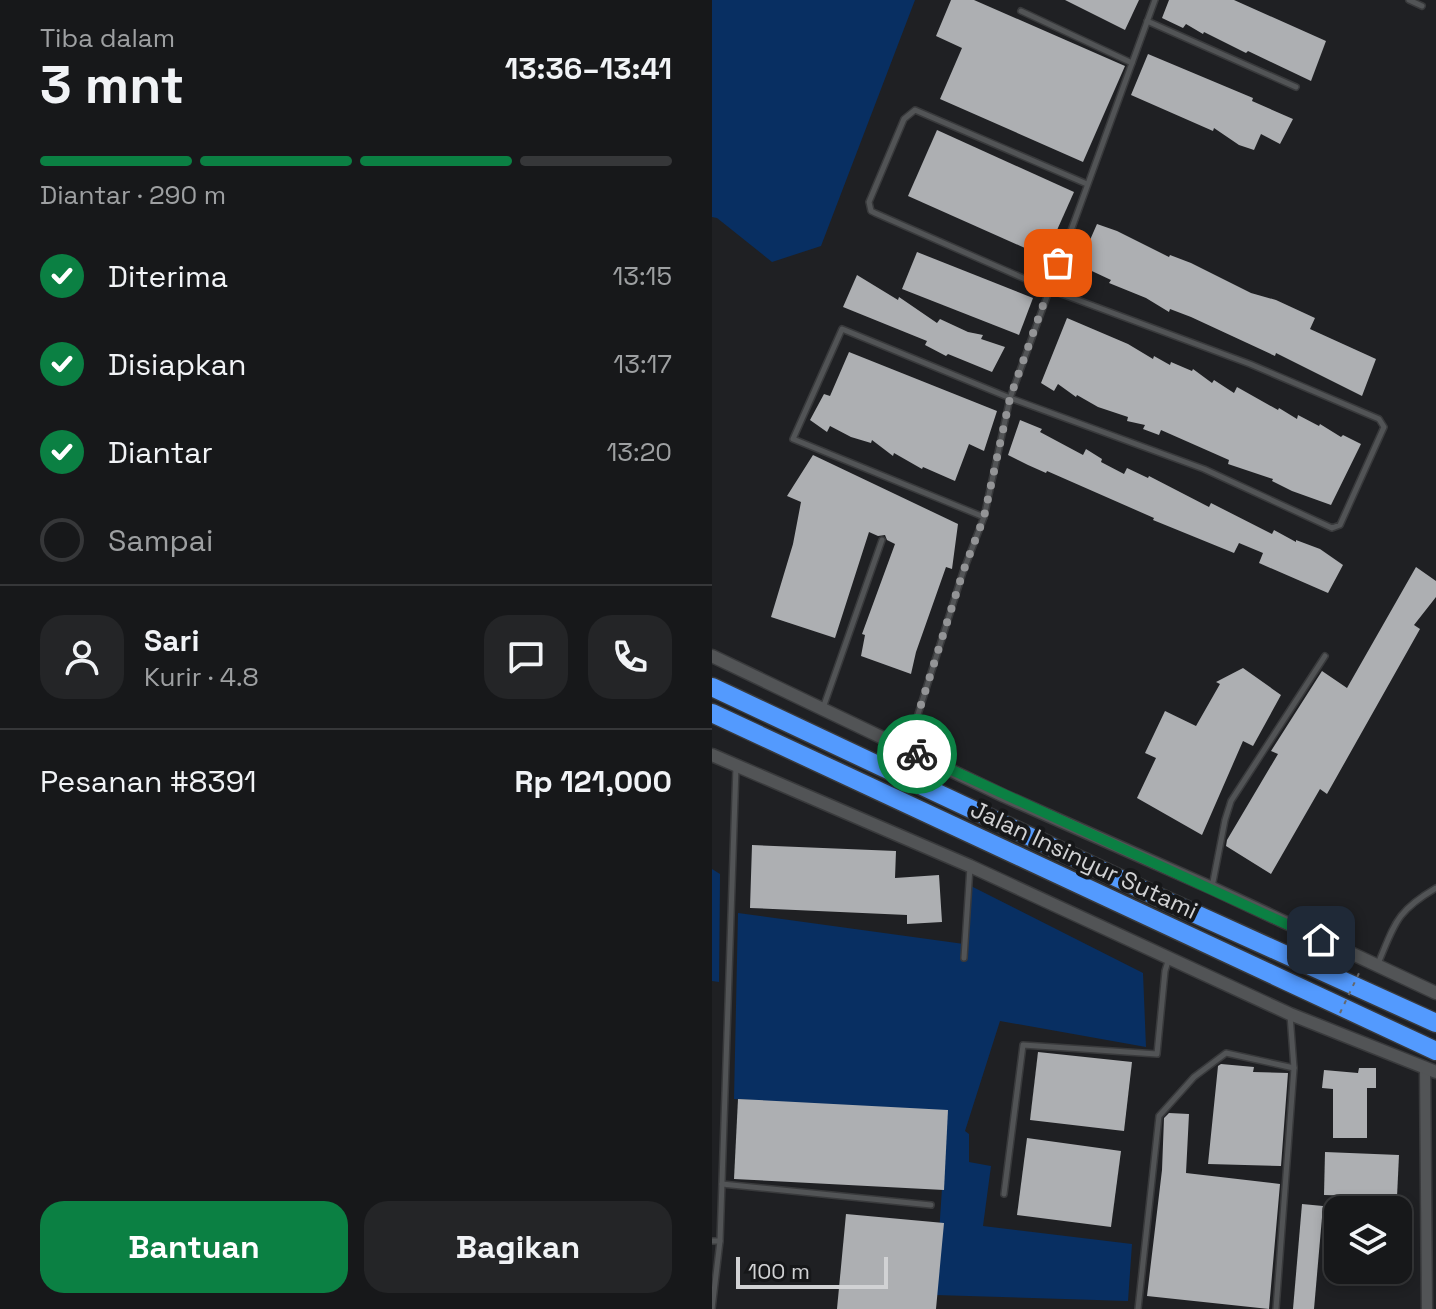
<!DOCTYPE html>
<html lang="id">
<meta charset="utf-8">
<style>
:root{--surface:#17181a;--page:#242527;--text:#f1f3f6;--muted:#9ea0a2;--line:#363739;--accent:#0b8043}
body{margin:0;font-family:"Space Grotesk",sans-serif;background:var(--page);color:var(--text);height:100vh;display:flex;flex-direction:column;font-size:30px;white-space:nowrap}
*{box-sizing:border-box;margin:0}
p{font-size:26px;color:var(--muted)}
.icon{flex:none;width:44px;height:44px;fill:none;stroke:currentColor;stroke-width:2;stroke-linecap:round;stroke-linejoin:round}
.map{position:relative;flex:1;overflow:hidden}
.details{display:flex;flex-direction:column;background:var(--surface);width:712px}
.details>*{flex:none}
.controls{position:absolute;left:612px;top:1196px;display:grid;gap:16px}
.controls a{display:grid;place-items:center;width:88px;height:88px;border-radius:16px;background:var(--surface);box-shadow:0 4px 12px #0003,0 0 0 2px var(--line);font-size:40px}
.scale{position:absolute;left:24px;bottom:20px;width:152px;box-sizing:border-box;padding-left:8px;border:4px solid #d1d2d4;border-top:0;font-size:22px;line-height:28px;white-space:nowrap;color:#d1d2d4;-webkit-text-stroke:6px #161719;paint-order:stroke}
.pin{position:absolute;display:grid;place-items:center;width:68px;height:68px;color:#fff;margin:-34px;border-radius:16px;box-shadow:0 4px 12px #0006}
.courier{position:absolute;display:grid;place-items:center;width:80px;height:80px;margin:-40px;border:6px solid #0b8043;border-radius:50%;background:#fff;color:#222;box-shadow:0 2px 10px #0007}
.head em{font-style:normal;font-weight:800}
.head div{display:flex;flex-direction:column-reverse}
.head{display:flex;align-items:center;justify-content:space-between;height:136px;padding:0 40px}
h1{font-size:52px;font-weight:800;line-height:60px}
.bar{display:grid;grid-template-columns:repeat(4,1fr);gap:12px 8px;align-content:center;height:96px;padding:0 40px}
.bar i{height:10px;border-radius:6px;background:var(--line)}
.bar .on{background:var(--accent)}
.bar p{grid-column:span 4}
.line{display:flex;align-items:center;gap:20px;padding:0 40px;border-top:2px solid var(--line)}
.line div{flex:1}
.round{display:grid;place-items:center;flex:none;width:84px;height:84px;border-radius:24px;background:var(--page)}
ol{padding:0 40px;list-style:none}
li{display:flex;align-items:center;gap:24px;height:88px}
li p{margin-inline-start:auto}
li .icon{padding:8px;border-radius:50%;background:var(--accent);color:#fff;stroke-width:4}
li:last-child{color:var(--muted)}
li i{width:44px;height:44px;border:4px solid var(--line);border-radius:50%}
.cta{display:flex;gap:16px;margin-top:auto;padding:16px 40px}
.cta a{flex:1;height:92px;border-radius:24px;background:var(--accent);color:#fff;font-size:32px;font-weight:800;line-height:92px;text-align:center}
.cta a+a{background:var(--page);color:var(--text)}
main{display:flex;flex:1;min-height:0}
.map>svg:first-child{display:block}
.green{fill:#082f62}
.building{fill:#adafb2}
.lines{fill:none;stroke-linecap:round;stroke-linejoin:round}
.service-casing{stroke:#393a3c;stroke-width:8}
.minor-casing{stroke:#393a3c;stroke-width:13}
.tertiary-casing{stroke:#393a3c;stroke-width:15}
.motorway-casing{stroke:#393a3c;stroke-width:21}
.service{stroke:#525456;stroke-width:5}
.minor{stroke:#525456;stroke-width:10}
.tertiary{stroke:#525456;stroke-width:12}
.motorway{stroke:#539afe;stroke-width:18}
.path-bridge{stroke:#67686b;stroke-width:2;stroke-dasharray:4 6;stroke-linecap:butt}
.done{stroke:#939496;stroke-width:8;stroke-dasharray:0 14.4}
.route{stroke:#0b8043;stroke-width:10}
.labels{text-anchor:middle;stroke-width:8;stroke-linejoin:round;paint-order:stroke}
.street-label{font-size:24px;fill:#d1d2d4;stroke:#161719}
</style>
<main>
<section class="details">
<div class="head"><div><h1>3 mnt</h1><p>Tiba dalam</p></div><em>13:36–13:41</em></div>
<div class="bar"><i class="on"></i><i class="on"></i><i class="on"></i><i></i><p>Diantar · 290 m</p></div>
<ol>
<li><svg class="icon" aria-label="check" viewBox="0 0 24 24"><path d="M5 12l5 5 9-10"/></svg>Diterima<p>13:15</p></li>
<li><svg class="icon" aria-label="check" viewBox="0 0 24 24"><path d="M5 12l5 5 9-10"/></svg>Disiapkan<p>13:17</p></li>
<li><svg class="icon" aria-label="check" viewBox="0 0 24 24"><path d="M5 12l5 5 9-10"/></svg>Diantar<p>13:20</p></li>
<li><i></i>Sampai</li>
</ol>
<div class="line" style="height:144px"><a class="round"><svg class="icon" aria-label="person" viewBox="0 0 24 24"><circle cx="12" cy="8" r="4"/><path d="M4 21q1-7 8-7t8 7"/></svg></a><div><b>Sari</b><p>Kurir · 4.8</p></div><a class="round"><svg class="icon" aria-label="chat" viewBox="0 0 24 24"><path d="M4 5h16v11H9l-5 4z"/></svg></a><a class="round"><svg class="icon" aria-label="phone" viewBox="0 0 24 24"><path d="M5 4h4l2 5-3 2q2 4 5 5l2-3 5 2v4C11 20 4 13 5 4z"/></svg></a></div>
<div class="line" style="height:104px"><div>Pesanan #8391</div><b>Rp 121,000</b></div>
<div class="cta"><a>Bantuan</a><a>Bagikan</a></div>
</section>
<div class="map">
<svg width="724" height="1309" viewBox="0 0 724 1309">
<rect width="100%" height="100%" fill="#1f2023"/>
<g class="green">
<path d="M0,0H203L109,246L60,262L5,218L0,217Z"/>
<path d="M0,869L8,874L7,982L0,981Z"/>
<path d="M255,884L431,973L434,1047L288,1021L253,1131L257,1134V1162L279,1166L271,1226L420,1244L416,1301L223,1295L235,1112L22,1099L26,913L252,944Z"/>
</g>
<g class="building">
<path d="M239,0H262L413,66L371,162L228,99L250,48L224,36Z"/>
<path d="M353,0H427L413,30Z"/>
<path d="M457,0H522L614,41L599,81L536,51L534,53L492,32L491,34L474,24L471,28L450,18Z"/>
<path d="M436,54L541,98L540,101L581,119L568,144L549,134L542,150L527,145L502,128L501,131L419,95Z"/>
<path d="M225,130L362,192L333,257L196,196Z"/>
<path d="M385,224L405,231L457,257L458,255L479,263L539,293L564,300L603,318L598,329L664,359L650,396L564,353L563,356L479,317L458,309L457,312L434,298L397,283L399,280L367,265Z"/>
<path d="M205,252L321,298L307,335L190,289Z"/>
<path d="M145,275L186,300L187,297L225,323L228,319L256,332L271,335L269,339L293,347L280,372L236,354L234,356L213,345L215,341L131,307Z"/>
<path d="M355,318L416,344L441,359L442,356L458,365L459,362L480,371L481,369L500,383L502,380L522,393L525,387L566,410L567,408L585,419L586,415L607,426L608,424L629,437L631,435L649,444L619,505L580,491L560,481L561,479L516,464L517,460L449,430L447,435L431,429L433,425L415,421L416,417L386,407L365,395L364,397L346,384L342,391L329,383Z"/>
<path d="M137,352L285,411L272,451L257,444L243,481L211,467L210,469L182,453L181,456L160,440L159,443L139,437L118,426L115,432L98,420L112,394L118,396Z"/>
<path d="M308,420L330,429L328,432L371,455L374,449L390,459L389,462L412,474L415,468L436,478L437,476L497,507L499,503L560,534L562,530L584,542V540L608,549L631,565L616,593L547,563L551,553L527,543L522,553L441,520L442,518L335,471L334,473L316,465L296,455Z"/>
<path d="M101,455L246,524L240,569L234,567L204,652L199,674L149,656L153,635L150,634L183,544L175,540L173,535L166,536L157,532L123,638L59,617L81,544L89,502L75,496Z"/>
<path d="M704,567L724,581V597L702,625L708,629L615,794L608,789L559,874L514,846L515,840L566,754L559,751L610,671L635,688Z"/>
<path d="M531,668L569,695L541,746L531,741L490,835L425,798L444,758L433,753L453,711L484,726L508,684L504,682Z"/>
<path d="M40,845L184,851L183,878L227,875L230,922L195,924V915L38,908Z"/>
<path d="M326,1052L420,1062L412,1131L318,1120Z"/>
<path d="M509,1064L542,1067L541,1072L576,1073L569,1166L496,1164L506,1066Z"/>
<path d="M647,1068H664V1088H655V1138H621V1089L610,1088L612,1070L646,1073Z"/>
<path d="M26,1099L236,1110L232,1190L22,1179Z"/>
<path d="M457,1113L477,1114L474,1173L568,1184L557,1309L435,1296L450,1170L452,1118Z"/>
<path d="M315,1138L409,1151L399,1227L305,1215Z"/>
<path d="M613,1152L687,1155L685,1197L612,1195Z"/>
<path d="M590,1204L611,1206L602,1309H581Z"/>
<path d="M134,1214L232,1223L224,1309H125Z"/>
</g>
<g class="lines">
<defs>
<g id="service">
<path d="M697,0L710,6"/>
<path d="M309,11L420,63"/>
<path d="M435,21L584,87"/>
<path d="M272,517L81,439L130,329L298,398L492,469L620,528L628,525L672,427L667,419L538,364L336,289L163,213L159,211L157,202L192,119L203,110L375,184"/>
<path d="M111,708L170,540"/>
<path d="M195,749L251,572L272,517L298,398L443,0"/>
<path d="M500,887L513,820L519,801L613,656"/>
<path d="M252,958L258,867"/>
<path d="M665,966C683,924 683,912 724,888"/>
<path d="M10,1184L219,1205"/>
<path d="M292,1194L311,1045L445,1054L453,971L457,958"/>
<path d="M0,1241H8"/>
<path d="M0,1309L8,1241L24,767"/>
<path d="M426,1309L447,1116L482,1077L514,1053L582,1068"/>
<path d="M564,1309L582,1068L578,1015"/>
</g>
<path id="minor" d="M713,1067L715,1309"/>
<g id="tertiary">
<path d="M0,656L292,796L500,888L724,993"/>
<path d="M0,755L258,866L578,1014L724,1072"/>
</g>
<g id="motorway">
<path d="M0,687L444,896L724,1023"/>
<path d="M0,713L724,1051"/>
</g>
</defs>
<use href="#service" class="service-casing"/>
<use href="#minor" class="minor-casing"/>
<use href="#tertiary" class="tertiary-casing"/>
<use href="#motorway" class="motorway-casing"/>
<use href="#service" class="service"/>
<use href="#minor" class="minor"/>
<use href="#tertiary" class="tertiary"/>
<use href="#motorway" class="motorway"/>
<path class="path-bridge" d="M628,1013L649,969"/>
</g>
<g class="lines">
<path class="done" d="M205,754L195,749L251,572L272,517L298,398L346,263"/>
<path class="route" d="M205,754L609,940"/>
</g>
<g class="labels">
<g class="street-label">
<text transform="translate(372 860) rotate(25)" y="8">Jalan Insinyur Sutami</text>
</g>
</g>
</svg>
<div class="controls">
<a><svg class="icon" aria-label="layers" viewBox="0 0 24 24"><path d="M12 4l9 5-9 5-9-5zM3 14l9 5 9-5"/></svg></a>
</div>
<div class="scale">100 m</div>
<div class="pin" style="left:346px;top:263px;background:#ea580c"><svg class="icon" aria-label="bag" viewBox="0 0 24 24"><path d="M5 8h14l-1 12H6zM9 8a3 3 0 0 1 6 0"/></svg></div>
<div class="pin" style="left:609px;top:940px;background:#1f2937"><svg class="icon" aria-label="home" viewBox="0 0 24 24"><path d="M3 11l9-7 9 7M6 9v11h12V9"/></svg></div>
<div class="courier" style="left:205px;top:754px"><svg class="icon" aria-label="bike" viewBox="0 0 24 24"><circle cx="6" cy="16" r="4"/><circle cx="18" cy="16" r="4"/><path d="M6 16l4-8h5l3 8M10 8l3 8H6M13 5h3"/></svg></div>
</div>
</main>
